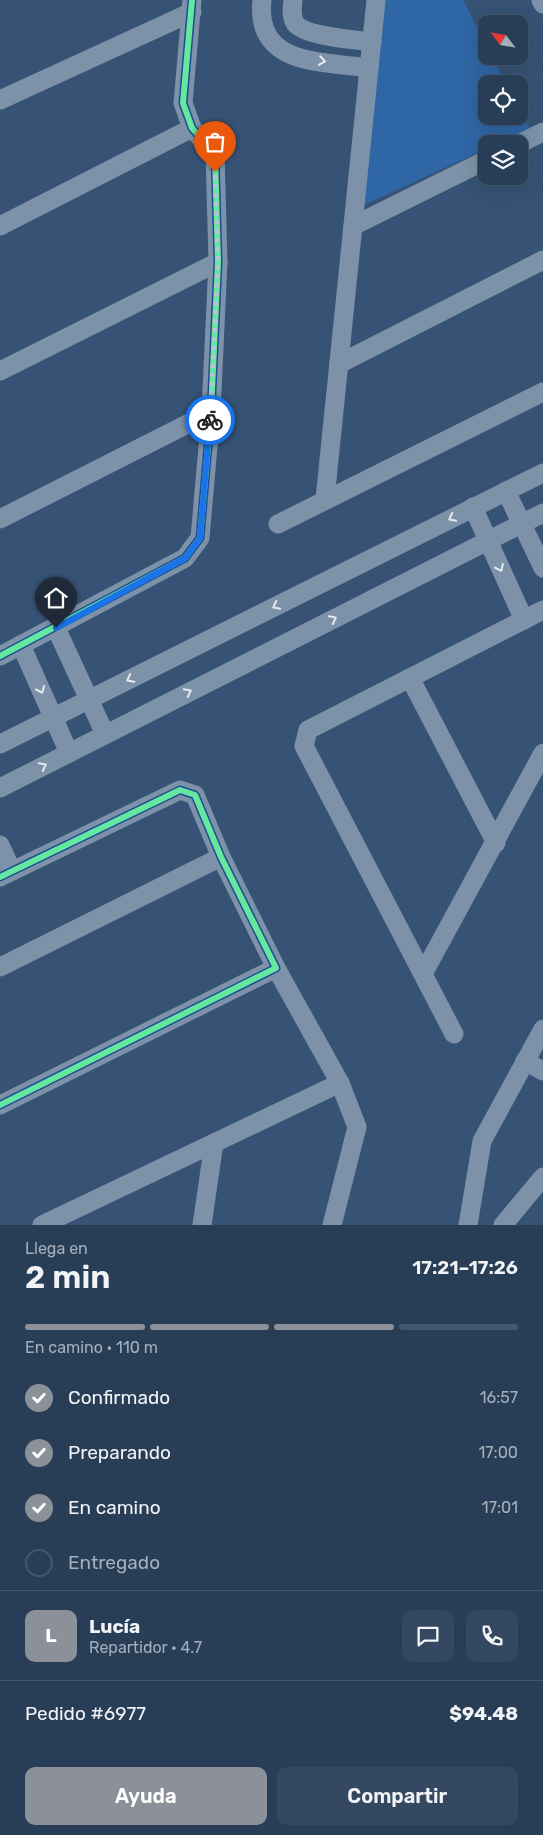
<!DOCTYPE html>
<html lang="es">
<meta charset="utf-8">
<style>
:root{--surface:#283e57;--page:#344961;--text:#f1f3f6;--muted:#a5aeba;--line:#44576d;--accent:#8c9099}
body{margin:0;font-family:Rubik,sans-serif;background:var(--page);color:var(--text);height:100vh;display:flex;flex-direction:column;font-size:19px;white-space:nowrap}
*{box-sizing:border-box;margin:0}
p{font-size:16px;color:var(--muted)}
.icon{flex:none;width:28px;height:28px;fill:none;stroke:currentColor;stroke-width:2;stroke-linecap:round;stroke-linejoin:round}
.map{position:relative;height:1225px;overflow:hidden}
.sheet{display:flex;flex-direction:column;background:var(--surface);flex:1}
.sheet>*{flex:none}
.needle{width:32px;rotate:301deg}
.tools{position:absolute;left:478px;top:15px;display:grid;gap:10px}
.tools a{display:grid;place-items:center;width:50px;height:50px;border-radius:10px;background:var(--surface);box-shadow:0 5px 20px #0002,0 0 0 1px var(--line);font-size:25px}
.pin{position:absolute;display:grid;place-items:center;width:42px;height:42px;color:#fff;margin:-51px -21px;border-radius:50% 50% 50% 0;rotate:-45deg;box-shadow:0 0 5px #0007}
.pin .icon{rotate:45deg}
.courier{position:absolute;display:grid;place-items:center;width:50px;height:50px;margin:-25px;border:4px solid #1a73e8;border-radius:50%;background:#fff;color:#222;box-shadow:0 1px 6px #0007}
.headline em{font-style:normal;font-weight:600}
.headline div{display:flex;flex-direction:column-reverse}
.headline{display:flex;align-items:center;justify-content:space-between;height:85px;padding:0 25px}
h1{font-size:32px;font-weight:600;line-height:38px}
.bar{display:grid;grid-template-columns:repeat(4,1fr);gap:8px 5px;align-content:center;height:60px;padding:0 25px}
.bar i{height:6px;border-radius:4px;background:var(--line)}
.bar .selected{background:var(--accent)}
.bar p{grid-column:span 4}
.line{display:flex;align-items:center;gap:12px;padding:0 25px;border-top:1px solid var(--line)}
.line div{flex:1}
.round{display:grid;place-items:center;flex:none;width:52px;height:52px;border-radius:10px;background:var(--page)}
ol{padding:0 25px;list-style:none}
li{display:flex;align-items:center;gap:15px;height:55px}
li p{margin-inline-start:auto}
li .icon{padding:5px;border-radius:50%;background:var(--accent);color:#fff;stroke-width:4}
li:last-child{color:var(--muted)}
li i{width:28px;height:28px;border:2px solid var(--line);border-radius:50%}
.cta{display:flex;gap:10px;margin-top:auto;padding:10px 25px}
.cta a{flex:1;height:58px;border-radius:10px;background:var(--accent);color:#fff;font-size:20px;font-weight:600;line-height:58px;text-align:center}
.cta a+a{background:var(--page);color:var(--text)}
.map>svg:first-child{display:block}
.green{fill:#2f66a5}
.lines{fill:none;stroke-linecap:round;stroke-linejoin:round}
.minor{stroke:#7d92a8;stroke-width:19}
.cycleway-casing{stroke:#1b4f8f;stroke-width:9}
.cycleway{stroke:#66e7a1;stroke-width:6}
.oneway{stroke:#e5e9ee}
.done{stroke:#b9c2ce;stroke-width:5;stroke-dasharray:0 9}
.route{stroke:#1a73e8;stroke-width:6}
</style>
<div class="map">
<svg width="543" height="1225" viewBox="0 0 543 1225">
<rect width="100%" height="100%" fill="#365274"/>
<path class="green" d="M383,0H463L486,45V56H492L506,84H486V116H519V108L530,129L498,144H486V149L364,205Z"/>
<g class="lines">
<g class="minor">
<path d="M262,0C255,66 321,61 369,68"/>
<path d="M293,0C292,8 291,16 295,23C303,36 356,40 372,42"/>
<path d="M541,0L543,4"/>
<path d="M0,100L192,12"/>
<path d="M519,144L543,132"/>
<path d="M0,226L192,128"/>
<path d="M353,226L486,160"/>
<path d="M339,364L543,260"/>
<path d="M0,371L218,262"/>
<path d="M506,491L543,568"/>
<path d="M325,499L376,0"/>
<path d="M473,507L524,620"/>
<path d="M0,519L211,412"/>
<path d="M278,524L543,392"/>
<path d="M56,628L105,734"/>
<path d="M21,645L69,753"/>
<path d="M0,656L185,558L200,538L211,412L218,262L215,154L192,128L183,103L192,0"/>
<path d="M410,678L496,843"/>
<path d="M0,744L543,473"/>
<path d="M0,788L543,513"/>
<path d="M0,845L12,871"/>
<path d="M0,877L180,790L195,795L221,857L276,968L0,1105"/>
<path d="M0,967L221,857"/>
<path d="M276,968L340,1083L357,1127L332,1225"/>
<path d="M423,974L543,753"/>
<path d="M454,1034L304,746L308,730L543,610"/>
<path d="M525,1061L543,1071"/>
<path d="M42,1225L340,1083"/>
<path d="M202,1225L214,1143"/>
<path d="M468,1225L482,1141L543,1029"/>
<path d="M503,1225L543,1177"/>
</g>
<defs>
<g id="cycleway">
<path d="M0,656L185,558L200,538L211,412L218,262L215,154L192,128L183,103L192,0"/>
<path d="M0,877L180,790L195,795L221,857L276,968L0,1105"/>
</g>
</defs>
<use href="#cycleway" class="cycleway-casing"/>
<use href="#cycleway" class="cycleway"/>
</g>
<defs><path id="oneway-chevron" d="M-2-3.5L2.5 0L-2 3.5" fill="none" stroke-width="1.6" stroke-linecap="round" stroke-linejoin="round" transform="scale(1.25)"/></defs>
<g class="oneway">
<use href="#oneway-chevron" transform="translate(322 61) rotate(9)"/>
<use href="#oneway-chevron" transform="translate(452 518) rotate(153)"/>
<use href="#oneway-chevron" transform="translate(500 568) rotate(65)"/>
<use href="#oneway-chevron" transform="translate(276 606) rotate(153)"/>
<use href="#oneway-chevron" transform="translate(333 619) rotate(-27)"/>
<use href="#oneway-chevron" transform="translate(130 679) rotate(153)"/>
<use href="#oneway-chevron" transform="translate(41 690) rotate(66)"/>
<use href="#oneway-chevron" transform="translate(188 692) rotate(-27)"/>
<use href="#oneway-chevron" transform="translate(43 766) rotate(-27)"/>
</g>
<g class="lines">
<path class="done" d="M210,420L218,262L215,172"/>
<path class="route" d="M56,628L185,558L200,538L210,420"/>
</g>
</svg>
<div class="tools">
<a><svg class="needle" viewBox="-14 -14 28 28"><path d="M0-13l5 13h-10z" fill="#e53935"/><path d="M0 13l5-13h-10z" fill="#a5aeba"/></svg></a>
<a><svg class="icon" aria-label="locate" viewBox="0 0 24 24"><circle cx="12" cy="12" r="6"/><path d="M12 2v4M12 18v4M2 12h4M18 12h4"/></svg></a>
<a><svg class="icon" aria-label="layers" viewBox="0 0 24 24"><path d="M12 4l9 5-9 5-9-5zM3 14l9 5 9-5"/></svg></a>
</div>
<div class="pin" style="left:215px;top:172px;background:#ea580c"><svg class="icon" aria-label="bag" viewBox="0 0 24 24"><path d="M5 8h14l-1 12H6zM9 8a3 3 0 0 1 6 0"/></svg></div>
<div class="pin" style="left:56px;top:628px;background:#1f2937"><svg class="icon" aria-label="home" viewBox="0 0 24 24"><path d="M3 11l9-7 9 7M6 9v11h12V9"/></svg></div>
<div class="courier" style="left:210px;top:420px"><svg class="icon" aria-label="bike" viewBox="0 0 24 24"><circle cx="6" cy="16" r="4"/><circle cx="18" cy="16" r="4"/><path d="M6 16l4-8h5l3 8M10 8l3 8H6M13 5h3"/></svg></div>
</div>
<section class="sheet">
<div class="headline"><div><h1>2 min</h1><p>Llega en</p></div><em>17:21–17:26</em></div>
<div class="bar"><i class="selected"></i><i class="selected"></i><i class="selected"></i><i></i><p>En camino · 110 m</p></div>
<ol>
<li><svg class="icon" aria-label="check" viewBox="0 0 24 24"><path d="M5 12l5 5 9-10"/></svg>Confirmado<p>16:57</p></li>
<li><svg class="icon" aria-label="check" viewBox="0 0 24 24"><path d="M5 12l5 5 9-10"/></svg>Preparando<p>17:00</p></li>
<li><svg class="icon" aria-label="check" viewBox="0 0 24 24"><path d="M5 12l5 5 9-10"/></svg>En camino<p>17:01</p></li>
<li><i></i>Entregado</li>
</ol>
<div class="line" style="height:90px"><b class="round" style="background:var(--accent);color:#fff">L</b><div><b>Lucía</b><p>Repartidor · 4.7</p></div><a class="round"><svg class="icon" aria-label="chat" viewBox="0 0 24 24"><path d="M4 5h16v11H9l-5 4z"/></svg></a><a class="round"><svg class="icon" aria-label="phone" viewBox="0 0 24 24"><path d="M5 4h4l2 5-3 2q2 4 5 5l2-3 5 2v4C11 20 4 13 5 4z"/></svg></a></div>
<div class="line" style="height:65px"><div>Pedido #6977</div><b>$94.48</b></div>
<div class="cta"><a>Ayuda</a><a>Compartir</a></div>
</section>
